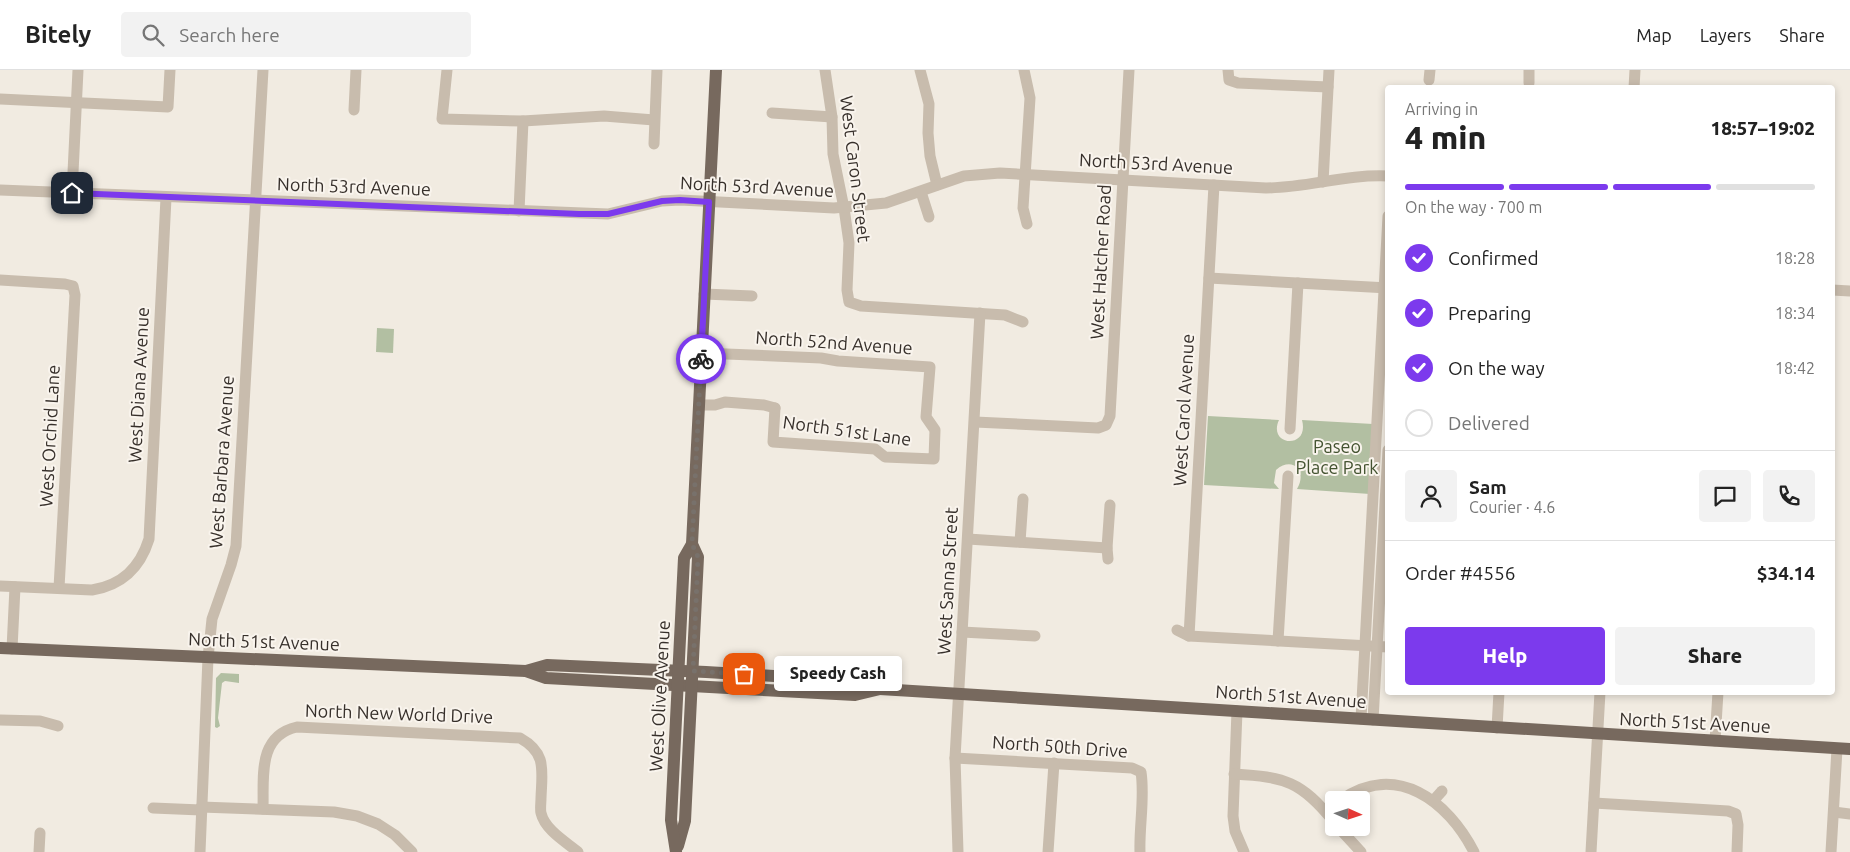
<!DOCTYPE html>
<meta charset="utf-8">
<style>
:root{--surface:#fff;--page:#f2f2f2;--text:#222;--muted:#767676;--line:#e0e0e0;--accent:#7c3aed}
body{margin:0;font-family:Ubuntu,sans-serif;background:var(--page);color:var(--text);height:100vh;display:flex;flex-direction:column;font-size:19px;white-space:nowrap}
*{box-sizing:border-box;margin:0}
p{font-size:16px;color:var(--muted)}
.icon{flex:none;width:28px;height:28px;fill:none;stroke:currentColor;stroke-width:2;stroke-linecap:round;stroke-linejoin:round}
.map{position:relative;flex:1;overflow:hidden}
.drawer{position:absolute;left:1385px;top:15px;width:450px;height:610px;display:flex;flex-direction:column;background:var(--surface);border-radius:5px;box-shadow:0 2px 8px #0003}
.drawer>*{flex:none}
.needle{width:32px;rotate:93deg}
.tools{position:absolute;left:1325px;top:721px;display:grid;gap:10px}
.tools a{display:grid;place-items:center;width:45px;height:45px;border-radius:5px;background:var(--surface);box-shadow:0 2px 8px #0003;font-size:25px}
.pin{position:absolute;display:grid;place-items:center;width:42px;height:42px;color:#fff;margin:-21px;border-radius:10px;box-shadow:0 2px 8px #0006}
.courier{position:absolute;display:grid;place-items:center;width:50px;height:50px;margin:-25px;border:4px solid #7c3aed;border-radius:50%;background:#fff;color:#222;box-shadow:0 1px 6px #0007}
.bubble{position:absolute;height:35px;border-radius:5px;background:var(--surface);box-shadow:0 2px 8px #0003;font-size:16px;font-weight:800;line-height:35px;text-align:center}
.head em{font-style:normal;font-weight:800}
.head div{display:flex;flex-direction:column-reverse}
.head{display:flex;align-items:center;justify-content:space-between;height:85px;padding:0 20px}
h1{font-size:32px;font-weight:800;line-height:38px}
.bar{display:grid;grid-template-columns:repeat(4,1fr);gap:8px 5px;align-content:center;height:60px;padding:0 20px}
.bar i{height:6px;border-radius:4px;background:var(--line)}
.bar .selected{background:var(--accent)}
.bar p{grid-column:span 4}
.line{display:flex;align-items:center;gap:12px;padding:0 20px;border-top:1px solid var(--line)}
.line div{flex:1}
.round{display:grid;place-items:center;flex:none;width:52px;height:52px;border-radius:5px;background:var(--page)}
ol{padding:0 20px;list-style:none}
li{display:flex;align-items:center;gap:15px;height:55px}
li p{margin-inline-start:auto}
li .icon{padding:5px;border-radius:50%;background:var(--accent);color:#fff;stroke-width:4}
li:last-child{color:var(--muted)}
li i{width:28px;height:28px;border:2px solid var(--line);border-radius:50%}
.primary-button{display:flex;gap:10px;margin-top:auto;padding:10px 20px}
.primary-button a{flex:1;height:58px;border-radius:5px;background:var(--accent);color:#fff;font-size:20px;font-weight:800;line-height:58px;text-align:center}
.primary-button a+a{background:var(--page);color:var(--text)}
header{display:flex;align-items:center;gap:30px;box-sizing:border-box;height:70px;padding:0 25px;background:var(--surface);border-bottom:1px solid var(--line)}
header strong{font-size:24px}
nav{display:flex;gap:28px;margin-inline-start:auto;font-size:18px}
.search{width:350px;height:45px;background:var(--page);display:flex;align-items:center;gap:12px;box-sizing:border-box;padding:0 18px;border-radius:5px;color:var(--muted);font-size:19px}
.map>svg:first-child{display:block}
.green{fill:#b2bfa2}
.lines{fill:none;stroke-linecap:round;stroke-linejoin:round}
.minor{stroke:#c8bcad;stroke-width:11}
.major{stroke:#77695e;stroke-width:12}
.done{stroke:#78716b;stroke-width:5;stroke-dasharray:0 9}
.route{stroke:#7c3aed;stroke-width:6}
.labels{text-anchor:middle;stroke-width:4;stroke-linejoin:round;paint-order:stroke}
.street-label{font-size:18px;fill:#37302b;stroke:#f9f4ed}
.park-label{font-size:18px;fill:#445331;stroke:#f9f4ed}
</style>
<header>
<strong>Bitely</strong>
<div class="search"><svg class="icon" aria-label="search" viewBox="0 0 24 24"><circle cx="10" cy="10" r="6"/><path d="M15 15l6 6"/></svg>Search here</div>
<nav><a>Map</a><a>Layers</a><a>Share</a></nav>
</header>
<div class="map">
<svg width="1850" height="782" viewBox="0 0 1850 782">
<rect width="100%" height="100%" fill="#f1ebe1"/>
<g class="green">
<path d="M377,258L394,259L393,283L376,282Z"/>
<path d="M1208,346L1279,350C1267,376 1310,380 1302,350L1373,354L1370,424L1297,419C1308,400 1292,386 1276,400L1274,413L1279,419L1204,415Z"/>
<path d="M221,603L239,604V613L225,611L222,613L218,648L220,656L217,658L215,657L216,608Z"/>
</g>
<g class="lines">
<g class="minor">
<path d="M447,0L442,49L523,51L604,46L654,50"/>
<path d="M825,0L832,47L833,84L844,138L849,173L847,220L849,232L861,236L1005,245L1023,252"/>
<path d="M920,0L929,34L928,63L930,86L937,115"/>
<path d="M1024,0L1030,28L1023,138L1027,154"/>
<path d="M1228,0L1229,10L1238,13L1328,17"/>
<path d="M1429,10L1430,0"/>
<path d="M1529,13V0"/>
<path d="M1634,18L1635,0"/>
<path d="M0,29L168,37L170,0"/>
<path d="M354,40L356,0"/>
<path d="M772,43L832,47"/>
<path d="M654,74L657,0"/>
<path d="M1323,112L1329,0"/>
<path d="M0,120L608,144L662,131L680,130L834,138L886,133L964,106L1000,103L1266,118C1307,118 1346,104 1388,106"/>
<path d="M921,122L929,147"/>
<path d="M72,123L78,0"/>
<path d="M519,141L523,51"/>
<path d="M1209,208L1388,218"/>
<path d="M0,210L65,214L73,216L75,225L59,518"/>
<path d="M1832,220L1850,221"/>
<path d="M704,224L752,226"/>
<path d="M702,283L821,288L838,291L930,297L926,347L935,360L934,389L885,387L875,379L773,372L775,338"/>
<path d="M699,335H715L725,332L764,335L775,338"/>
<path d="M975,352L1098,358L1106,355L1110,346L1129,0"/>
<path d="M1290,359L1298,213"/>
<path d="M968,469L1107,478"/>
<path d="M1020,472L1023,429"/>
<path d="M1108,489L1107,478L1110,435"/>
<path d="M0,516L92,520C122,515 140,498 149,469L166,128"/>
<path d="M1177,560L1189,566L1388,577"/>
<path d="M962,562L1035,566"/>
<path d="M1189,566L1214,115"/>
<path d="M1278,571L1288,406"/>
<path d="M12,579L15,517"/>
<path d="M1237,641L1233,746L1235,761L1244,782"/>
<path d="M1361,649L1388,146"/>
<path d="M0,650L40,651L58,656"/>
<path d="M1373,650L1388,380"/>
<path d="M1497,658L1499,622"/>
<path d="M1715,671L1718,622"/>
<path d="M955,688L1132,698L1141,702C1145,728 1139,756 1140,782"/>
<path d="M1234,704C1285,707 1301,711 1334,752"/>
<path d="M1341,730C1396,691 1448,731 1474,782"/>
<path d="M1433,731L1442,721"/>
<path d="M1594,733L1728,741L1736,744L1738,755L1737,782"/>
<path d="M201,737L334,742L357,746L378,754L395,765L412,782"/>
<path d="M153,738L201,740"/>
<path d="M263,739C264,707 257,666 297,657L520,668C547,683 542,700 541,728C541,733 540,739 541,743C545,760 566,772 578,782"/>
<path d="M1834,742L1850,744"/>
<path d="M1339,758L1361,782"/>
<path d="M39,782L40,763"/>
<path d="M200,782L208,588L212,549L231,495L236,476L263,0"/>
<path d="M958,782L955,688L980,243"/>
<path d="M1048,782L1054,693"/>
<path d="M1591,782L1600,622"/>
<path d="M1831,782L1837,679"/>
</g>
<g class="major">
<path d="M0,578L526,601L547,595L706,602L856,611L880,619L1850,679"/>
<path d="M526,601L546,608L855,625L880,619"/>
<path d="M678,776L685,751L698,487L692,474"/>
<path d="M676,782L671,750L684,488L692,474L716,0"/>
</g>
</g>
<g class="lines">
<path class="done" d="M701,289L692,474L698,487L693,601L744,604"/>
<path class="route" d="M72,123L579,144H608L662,131L680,130L709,132L701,289"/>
</g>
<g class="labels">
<g class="street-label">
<text transform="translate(1156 94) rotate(3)" y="6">North 53rd Avenue</text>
<text transform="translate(855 99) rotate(83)" y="6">West Caron Street</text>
<text transform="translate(354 117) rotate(2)" y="6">North 53rd Avenue</text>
<text transform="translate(757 117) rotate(3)" y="6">North 53rd Avenue</text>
<text transform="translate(1101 192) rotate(-87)" y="6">West Hatcher Road</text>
<text transform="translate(834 273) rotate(4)" y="6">North 52nd Avenue</text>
<text transform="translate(139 315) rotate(-87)" y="6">West Diana Avenue</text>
<text transform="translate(1184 340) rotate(-87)" y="6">West Carol Avenue</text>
<text transform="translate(847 361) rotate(8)" y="6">North 51st Lane</text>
<text transform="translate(50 366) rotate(-87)" y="6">West Orchid Lane</text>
<text transform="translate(222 392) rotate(-86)" y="6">West Barbara Avenue</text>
<text transform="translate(948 511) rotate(-87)" y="6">West Sanna Street</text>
<text transform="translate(264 572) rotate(2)" y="6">North 51st Avenue</text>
<text transform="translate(660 626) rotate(-87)" y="6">West Olive Avenue</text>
<text transform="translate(1291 627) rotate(4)" y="6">North 51st Avenue</text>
<text transform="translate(399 644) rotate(2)" y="6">North New World Drive</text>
<text transform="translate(1695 653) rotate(3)" y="6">North 51st Avenue</text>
<text transform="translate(1060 677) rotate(4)" y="6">North 50th Drive</text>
</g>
<g class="park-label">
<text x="1337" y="383">Paseo<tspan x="1337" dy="21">Place Park</tspan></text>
</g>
</g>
</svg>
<div class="tools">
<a><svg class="needle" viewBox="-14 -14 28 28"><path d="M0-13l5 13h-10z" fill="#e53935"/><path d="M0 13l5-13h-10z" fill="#767676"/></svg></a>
</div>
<div class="pin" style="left:744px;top:604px;background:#ea580c"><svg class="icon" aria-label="bag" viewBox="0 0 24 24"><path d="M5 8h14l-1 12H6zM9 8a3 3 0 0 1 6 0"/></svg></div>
<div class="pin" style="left:72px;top:123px;background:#1f2937"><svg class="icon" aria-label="home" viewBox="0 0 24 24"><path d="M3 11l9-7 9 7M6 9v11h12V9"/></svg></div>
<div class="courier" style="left:701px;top:289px"><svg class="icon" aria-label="bike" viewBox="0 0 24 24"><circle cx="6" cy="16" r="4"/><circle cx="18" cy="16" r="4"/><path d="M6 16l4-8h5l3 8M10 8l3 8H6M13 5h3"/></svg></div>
<div class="bubble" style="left:774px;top:586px;width:128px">Speedy Cash</div>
<section class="drawer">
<div class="head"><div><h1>4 min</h1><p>Arriving in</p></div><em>18:57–19:02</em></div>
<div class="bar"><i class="selected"></i><i class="selected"></i><i class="selected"></i><i></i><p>On the way · 700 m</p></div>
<ol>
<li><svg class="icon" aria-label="check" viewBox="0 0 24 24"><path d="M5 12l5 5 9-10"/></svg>Confirmed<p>18:28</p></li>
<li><svg class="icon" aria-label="check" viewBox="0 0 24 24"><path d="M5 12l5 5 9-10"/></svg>Preparing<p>18:34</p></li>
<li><svg class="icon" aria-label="check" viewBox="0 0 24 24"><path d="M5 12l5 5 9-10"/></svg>On the way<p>18:42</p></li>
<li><i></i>Delivered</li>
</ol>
<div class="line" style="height:90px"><a class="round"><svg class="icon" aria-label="person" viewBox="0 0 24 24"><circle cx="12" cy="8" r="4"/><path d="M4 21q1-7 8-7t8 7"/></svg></a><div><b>Sam</b><p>Courier · 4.6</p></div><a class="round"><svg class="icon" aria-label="chat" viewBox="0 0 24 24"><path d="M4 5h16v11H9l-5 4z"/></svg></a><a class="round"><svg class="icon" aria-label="phone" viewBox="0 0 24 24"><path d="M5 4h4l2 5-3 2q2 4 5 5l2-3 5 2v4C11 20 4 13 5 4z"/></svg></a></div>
<div class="line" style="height:65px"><div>Order #4556</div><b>$34.14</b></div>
<div class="primary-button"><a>Help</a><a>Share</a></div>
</section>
</div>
